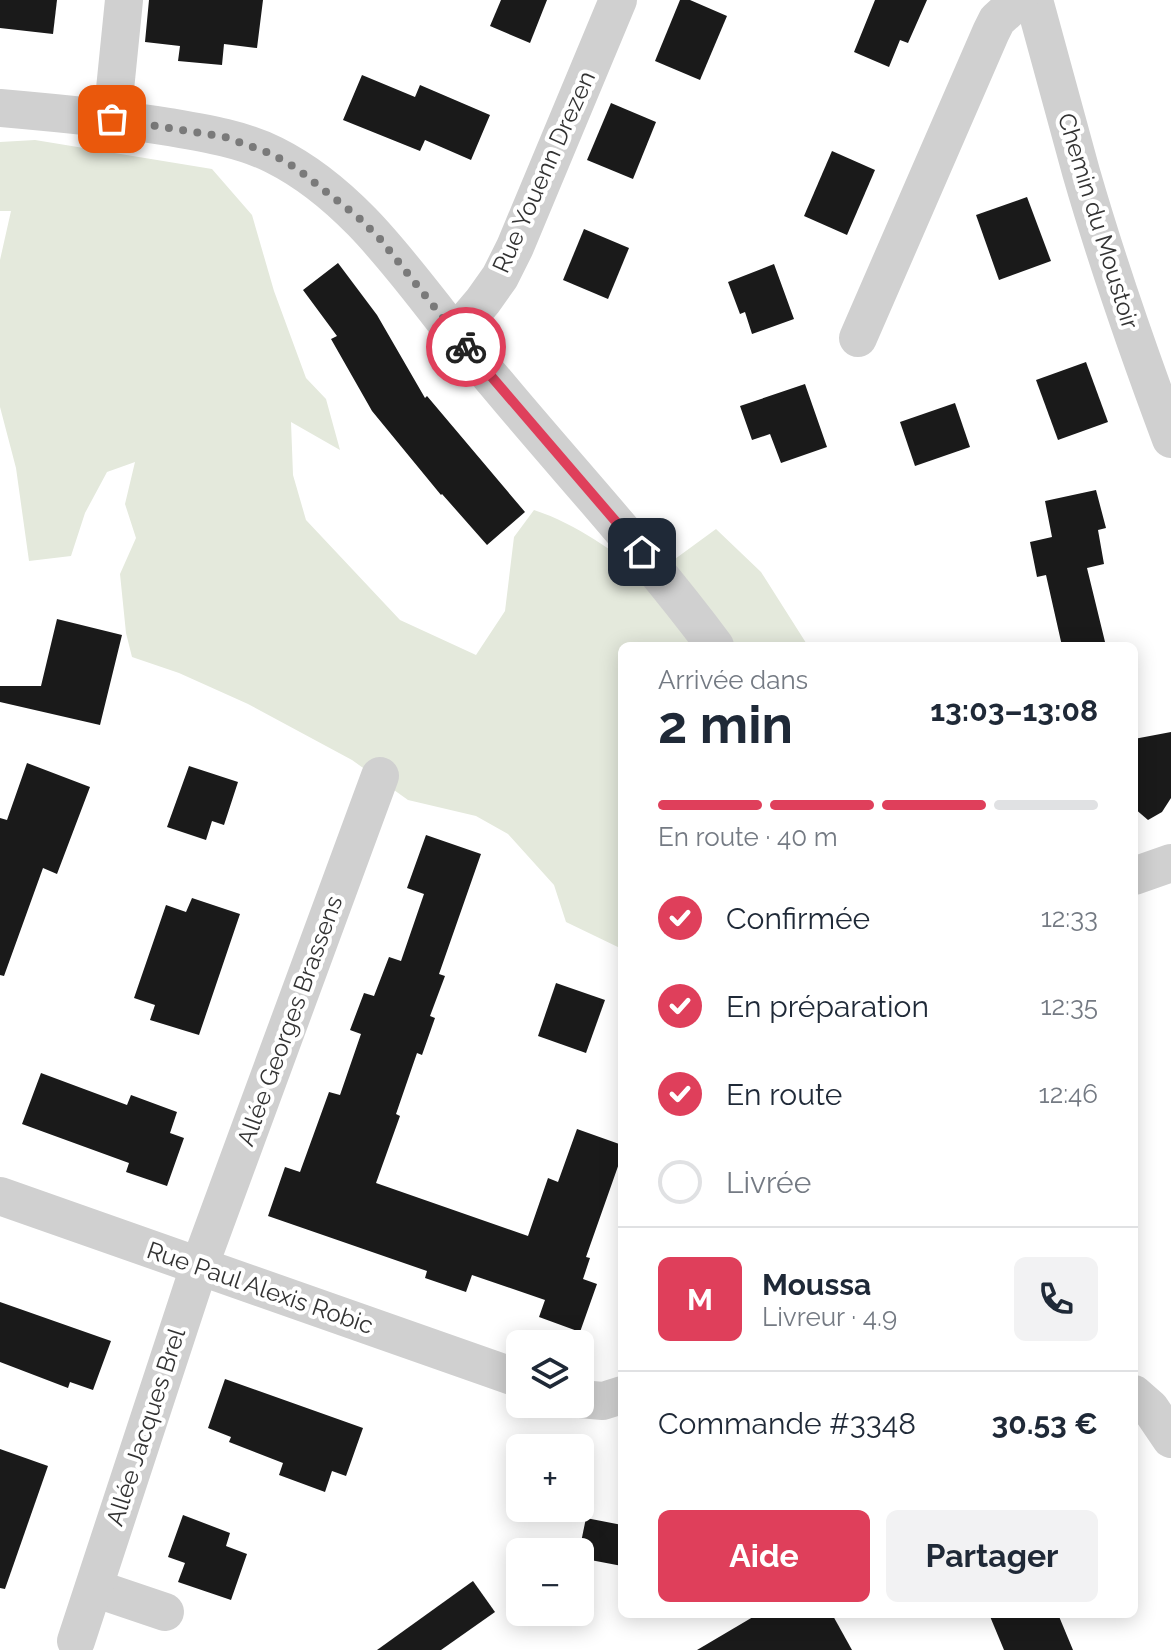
<!DOCTYPE html>
<html lang="fr">
<meta charset="utf-8">
<style>
:root{--surface:#fff;--page:#f2f2f3;--text:#1f2937;--muted:#747a83;--line:#e0e1e3;--accent:#df3f5b}
body{margin:0;font-family:Raleway,sans-serif;background:var(--page);color:var(--text);height:100vh;display:flex;flex-direction:column;font-size:30px;white-space:nowrap}
*{box-sizing:border-box;margin:0}
p{font-size:26px;color:var(--muted)}
.icon{flex:none;width:44px;height:44px;fill:none;stroke:currentColor;stroke-width:2;stroke-linecap:round;stroke-linejoin:round}
.map{position:relative;flex:1;overflow:hidden}
.drawer{position:absolute;left:618px;top:642px;width:520px;height:976px;display:flex;flex-direction:column;background:var(--surface);border-radius:12px;box-shadow:0 4px 20px #0003}
.drawer>*{flex:none}
.fabs{position:absolute;left:506px;top:1330px;display:grid;gap:16px}
.fabs a{display:grid;place-items:center;width:88px;height:88px;border-radius:12px;background:var(--surface);box-shadow:0 4px 20px #0003;font-size:40px}
.pin{position:absolute;display:grid;place-items:center;width:68px;height:68px;color:#fff;margin:-34px;border-radius:16px;box-shadow:0 4px 12px #0006}
.courier{position:absolute;display:grid;place-items:center;width:80px;height:80px;margin:-40px;border:6px solid #df3f5b;border-radius:50%;background:#fff;color:#222;box-shadow:0 2px 10px #0007}
.overview em{font-style:normal;font-weight:700}
.overview div{display:flex;flex-direction:column-reverse}
.overview{display:flex;align-items:center;justify-content:space-between;height:136px;padding:0 40px}
h1{font-size:52px;font-weight:700;line-height:60px}
.bar{display:grid;grid-template-columns:repeat(4,1fr);gap:12px 8px;align-content:center;height:96px;padding:0 40px}
.bar i{height:10px;border-radius:6px;background:var(--line)}
.bar .active{background:var(--accent)}
.bar p{grid-column:span 4}
.line{display:flex;align-items:center;gap:20px;padding:0 40px;border-top:2px solid var(--line)}
.line div{flex:1}
.round{display:grid;place-items:center;flex:none;width:84px;height:84px;border-radius:12px;background:var(--page)}
ol{padding:0 40px;list-style:none}
li{display:flex;align-items:center;gap:24px;height:88px}
li p{margin-inline-start:auto}
li .icon{padding:8px;border-radius:50%;background:var(--accent);color:#fff;stroke-width:4}
li:last-child{color:var(--muted)}
li i{width:44px;height:44px;border:4px solid var(--line);border-radius:50%}
.action{display:flex;gap:16px;margin-top:auto;padding:16px 40px}
.action a{flex:1;height:92px;border-radius:12px;background:var(--accent);color:#fff;font-size:32px;font-weight:700;line-height:92px;text-align:center}
.action a+a{background:var(--page);color:var(--text)}
.map>svg:first-child{display:block}
.green{fill:#e4e9dc}
.building{fill:#1a1a1a}
.lines{fill:none;stroke-linecap:round;stroke-linejoin:round}
.minor{stroke:#d0d0d0;stroke-width:38}
.done{stroke:#7a7a7a;stroke-width:8;stroke-dasharray:0 14.4}
.route{stroke:#df3f5b;stroke-width:10}
.labels{text-anchor:middle;stroke-width:8;stroke-linejoin:round;paint-order:stroke}
.street-label{font-size:24px;fill:#333;stroke:#fff}
</style>
<div class="map">
<svg width="1171" height="1650" viewBox="0 0 1171 1650">
<rect width="100%" height="100%" fill="#fff"/>
<path class="green" d="M35,140L212,169L252,215L274,291L306,378L326,399L340,450L291,422L293,475L306,520L400,620L476,655L505,611L514,537L534,510C579,525 612,551 649,578L716,529L761,572L808,646H622V949L566,922L554,885L508,834L476,816L408,800L352,760L248,704L179,673L132,657L126,633L120,574L136,538L125,504L135,462L107,472L85,513L71,556L29,561L16,468L0,407V260L11,211H0V142Z"/>
<g class="building">
<path d="M0,0H57L53,34L0,28Z"/>
<path d="M149,0H263L257,48L224,44L222,65L178,61L180,46L145,42Z"/>
<path d="M501,0H547L530,43L490,26Z"/>
<path d="M680,0H690L727,16L700,80L655,61Z"/>
<path d="M875,0H927L908,43L900,40L889,67L854,52Z"/>
<path d="M362,75L415,97L420,85L490,115L471,160L425,140L420,151L343,120Z"/>
<path d="M611,103L656,122L633,179L587,160Z"/>
<path d="M832,151L875,170L847,235L804,216Z"/>
<path d="M1027,197L1051,261L999,280L976,215Z"/>
<path d="M584,229L629,248L608,299L563,280Z"/>
<path d="M338,263L377,315L425,398L427,396L525,512L487,545L442,494L441,495L372,411L331,339L337,336L303,290Z"/>
<path d="M774,264L794,319L752,334L745,312L740,314L728,282Z"/>
<path d="M1086,362L1108,422L1058,440L1036,380Z"/>
<path d="M805,384L827,447L781,463L770,434L752,440L740,406Z"/>
<path d="M955,403L970,447L915,466L900,422Z"/>
<path d="M1096,490L1106,528L1098,530L1104,564L1087,568L1106,646H1062L1046,575L1037,577L1030,542L1052,537L1045,501Z"/>
<path d="M57,619L122,635L100,725L0,702V686H41Z"/>
<path d="M1171,732V798L1162,812L1148,820L1134,808V739Z"/>
<path d="M27,763L90,787L57,874L43,868L4,976L0,975V818L7,820Z"/>
<path d="M189,766L238,782L224,825L212,821L206,840L167,827Z"/>
<path d="M426,835L481,854L439,974L445,976L430,1016L435,1018L422,1055L417,1053L396,1114L400,1116L376,1183L528,1236L548,1178L558,1182L577,1129L622,1145V1155L586,1257L590,1258L583,1279L597,1284L580,1332L539,1317L545,1300L472,1275L466,1292L425,1278L427,1271L268,1216L285,1167L300,1172L329,1092L340,1095L361,1034L350,1030L364,993L374,996L389,957L401,961L424,894L407,888Z"/>
<path d="M192,898L240,914L199,1035L150,1020L155,1005L134,998L166,905L186,912Z"/>
<path d="M556,983L605,1000L586,1053L538,1036Z"/>
<path d="M41,1073L127,1105L131,1095L177,1112L170,1133L184,1138L167,1186L126,1172L129,1163L22,1124Z"/>
<path d="M0,1302L111,1341L93,1390L70,1382L68,1388L0,1362Z"/>
<path d="M225,1379L363,1428L346,1476L332,1471L325,1492L279,1475L283,1463L229,1442L231,1437L208,1428Z"/>
<path d="M0,1449L48,1466L5,1589L0,1588Z"/>
<path d="M183,1515L230,1533L226,1546L247,1554L231,1600L178,1582L185,1563L168,1557Z"/>
<path d="M586,1518L622,1525V1566L580,1558L579,1552Z"/>
<path d="M473,1581L495,1612L441,1650H377Z"/>
<path d="M758,1614H832L852,1650H697Z"/>
<path d="M989,1614H1058L1073,1650H1004Z"/>
</g>
<g class="lines">
<g class="minor">
<path d="M1034,0C1050,57 1065,115 1081,172C1107,262 1138,351 1171,439"/>
<path d="M0,108C57,113 113,118 169,127C204,133 242,139 274,155C344,190 392,254 439,314C459,340 480,364 501,389C573,475 648,556 715,646"/>
<path d="M112,119L124,0"/>
<path d="M455,334L483,301L500,277L515,247L618,0"/>
<path d="M858,338L991,32L997,20L1019,0"/>
<path d="M1134,876L1171,863"/>
<path d="M0,1196L520,1379"/>
<path d="M1134,1394L1150,1408L1171,1439"/>
<path d="M580,1399L603,1401L622,1395"/>
<path d="M94,1588L165,1612"/>
<path d="M76,1641L199,1267L380,776"/>
</g>
</g>
<g class="lines">
<path class="done" d="M112,119L225,137L272,154L296,168L358,217L381,240L466,347"/>
<path class="route" d="M466,347L642,552"/>
</g>
<g class="labels">
<g class="street-label">
<text transform="translate(544 172) rotate(-66)" y="8">Rue Youenn Drezen</text>
<text transform="translate(1098 221) rotate(73)" y="8">Chemin du Moustoir</text>
<text transform="translate(290 1021) rotate(-70)" y="8">Allée Georges Brassens</text>
<text transform="translate(260 1288) rotate(19)" y="8">Rue Paul Alexis Robic</text>
<text transform="translate(146 1427) rotate(-72)" y="8">Allée Jacques Brel</text>
</g>
</g>
</svg>
<div class="fabs">
<a><svg class="icon" aria-label="layers" viewBox="0 0 24 24"><path d="M12 4l9 5-9 5-9-5zM3 14l9 5 9-5"/></svg></a>
<a>+</a>
<a>−</a>
</div>
<div class="pin" style="left:112px;top:119px;background:#ea580c"><svg class="icon" aria-label="bag" viewBox="0 0 24 24"><path d="M5 8h14l-1 12H6zM9 8a3 3 0 0 1 6 0"/></svg></div>
<div class="pin" style="left:642px;top:552px;background:#1f2937"><svg class="icon" aria-label="home" viewBox="0 0 24 24"><path d="M3 11l9-7 9 7M6 9v11h12V9"/></svg></div>
<div class="courier" style="left:466px;top:347px"><svg class="icon" aria-label="bike" viewBox="0 0 24 24"><circle cx="6" cy="16" r="4"/><circle cx="18" cy="16" r="4"/><path d="M6 16l4-8h5l3 8M10 8l3 8H6M13 5h3"/></svg></div>
<section class="drawer">
<div class="overview"><div><h1>2 min</h1><p>Arrivée dans</p></div><em>13:03–13:08</em></div>
<div class="bar"><i class="active"></i><i class="active"></i><i class="active"></i><i></i><p>En route · 40 m</p></div>
<ol>
<li><svg class="icon" aria-label="check" viewBox="0 0 24 24"><path d="M5 12l5 5 9-10"/></svg>Confirmée<p>12:33</p></li>
<li><svg class="icon" aria-label="check" viewBox="0 0 24 24"><path d="M5 12l5 5 9-10"/></svg>En préparation<p>12:35</p></li>
<li><svg class="icon" aria-label="check" viewBox="0 0 24 24"><path d="M5 12l5 5 9-10"/></svg>En route<p>12:46</p></li>
<li><i></i>Livrée</li>
</ol>
<div class="line" style="height:144px"><b class="round" style="background:var(--accent);color:#fff">M</b><div><b>Moussa</b><p>Livreur · 4.9</p></div><a class="round"><svg class="icon" aria-label="phone" viewBox="0 0 24 24"><path d="M5 4h4l2 5-3 2q2 4 5 5l2-3 5 2v4C11 20 4 13 5 4z"/></svg></a></div>
<div class="line" style="height:104px"><div>Commande #3348</div><b>30.53 €</b></div>
<div class="action"><a>Aide</a><a>Partager</a></div>
</section>
</div>
